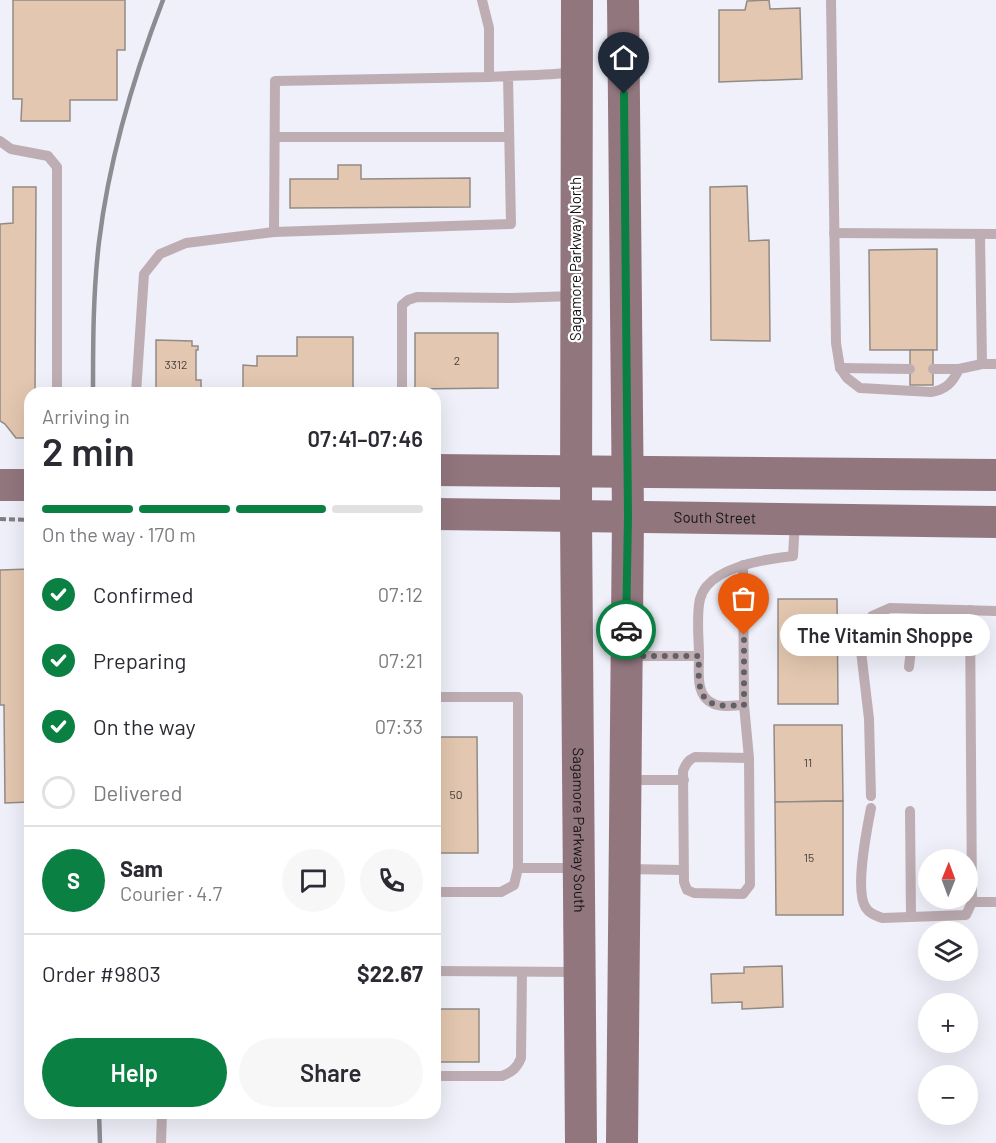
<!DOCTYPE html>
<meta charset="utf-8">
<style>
:root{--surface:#fff;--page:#f7f7f7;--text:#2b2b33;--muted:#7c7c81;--line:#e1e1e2;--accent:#0b8043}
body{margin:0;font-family:Barlow,sans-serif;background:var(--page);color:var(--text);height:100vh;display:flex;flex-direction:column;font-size:22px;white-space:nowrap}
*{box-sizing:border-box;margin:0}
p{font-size:20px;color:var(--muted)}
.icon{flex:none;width:33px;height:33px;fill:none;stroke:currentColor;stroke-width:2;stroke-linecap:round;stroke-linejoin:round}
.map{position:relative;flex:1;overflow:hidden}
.panel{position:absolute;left:24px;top:387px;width:417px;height:732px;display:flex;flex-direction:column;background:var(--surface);border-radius:18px;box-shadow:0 6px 24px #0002}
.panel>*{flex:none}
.needle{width:39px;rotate:1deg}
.buttons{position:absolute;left:918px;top:849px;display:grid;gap:12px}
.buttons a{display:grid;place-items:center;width:60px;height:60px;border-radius:50%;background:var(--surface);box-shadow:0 6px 24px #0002;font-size:30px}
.pin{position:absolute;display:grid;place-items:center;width:51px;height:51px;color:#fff;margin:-62px -26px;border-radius:50% 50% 50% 0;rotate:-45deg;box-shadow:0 0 6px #0007}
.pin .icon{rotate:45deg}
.courier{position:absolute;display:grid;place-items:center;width:60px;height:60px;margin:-30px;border:4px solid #0b8043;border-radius:50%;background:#fff;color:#222;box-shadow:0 2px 8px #0007}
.bubble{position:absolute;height:42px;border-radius:21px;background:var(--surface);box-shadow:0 6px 24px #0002;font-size:20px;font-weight:600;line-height:42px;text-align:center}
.summary em{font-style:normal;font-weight:600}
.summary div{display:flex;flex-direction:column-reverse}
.summary{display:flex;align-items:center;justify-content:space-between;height:102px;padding:0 18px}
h1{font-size:39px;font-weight:600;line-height:45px}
.bar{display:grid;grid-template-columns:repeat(4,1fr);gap:9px 6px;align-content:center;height:72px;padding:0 18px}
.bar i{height:8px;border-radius:4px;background:var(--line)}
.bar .current{background:var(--accent)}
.bar p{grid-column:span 4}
.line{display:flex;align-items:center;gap:15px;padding:0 18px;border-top:2px solid var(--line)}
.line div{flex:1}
.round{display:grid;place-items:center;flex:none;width:63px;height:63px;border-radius:32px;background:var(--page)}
ol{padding:0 18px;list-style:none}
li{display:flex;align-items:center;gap:18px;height:66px}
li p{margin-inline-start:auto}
li .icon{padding:6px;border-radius:50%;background:var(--accent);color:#fff;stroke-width:4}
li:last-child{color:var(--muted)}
li i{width:33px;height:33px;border:3px solid var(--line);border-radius:50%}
.action{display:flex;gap:12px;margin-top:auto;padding:12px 18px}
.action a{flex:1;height:69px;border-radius:36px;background:var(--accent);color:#fff;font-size:24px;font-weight:600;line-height:69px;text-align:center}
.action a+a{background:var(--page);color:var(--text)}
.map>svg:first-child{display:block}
.building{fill:#e3c7b0;stroke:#928b85;stroke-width:1.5}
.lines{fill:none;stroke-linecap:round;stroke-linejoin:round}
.path{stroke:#7e7e84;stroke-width:4;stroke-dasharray:6 3;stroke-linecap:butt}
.service{stroke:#beaeb3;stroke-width:10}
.primary{stroke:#92767e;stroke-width:32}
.rail{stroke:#8c8c93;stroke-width:4.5}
.done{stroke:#606066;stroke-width:6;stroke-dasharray:0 10.8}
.route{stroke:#0b8043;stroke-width:8}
.labels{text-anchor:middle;stroke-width:4.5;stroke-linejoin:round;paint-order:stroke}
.number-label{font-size:12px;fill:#47403c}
.street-label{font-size:15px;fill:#131316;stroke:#fefefe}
</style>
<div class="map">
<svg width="996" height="1143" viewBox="0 0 996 1143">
<rect width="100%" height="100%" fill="#f0f0fa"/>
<g class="building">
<path d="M13,0H125V50H117V100H70V121H21L22,99H13Z"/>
<path d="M769,0L770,9L800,8L802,79L719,82V10H745L747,1Z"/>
<path d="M338,165H361V179L470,178V207L290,208V179H338Z"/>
<path d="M747,186L749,241L769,240L770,341L711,340L710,187Z"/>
<path d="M13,187H36L35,393H30V438H16L5,424L0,421V224L13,223Z"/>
<path d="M937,249V350H870L869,250Z"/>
<path d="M415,333H498V388L415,389Z"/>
<path d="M297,337H353V392L297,393V390H243V365L257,366V356H297Z"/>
<path d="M156,340L192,341V346H198V350H196V380H201V393H156Z"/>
<rect x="910" y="350" width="23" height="35"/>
<path d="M30,569V802L5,803L4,705H0V570Z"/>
<path d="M778,599H837L838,704H778Z"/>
<path d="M774,725H842L843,801L775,802Z"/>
<path d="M435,737H477L478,853H435Z"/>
<path d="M843,801V915H776L775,802Z"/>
<path d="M782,966L783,1007L742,1009V1002L712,1003L711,974L744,973V967Z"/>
<rect x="435" y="1009" width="44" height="53"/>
</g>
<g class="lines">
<path class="path" d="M0,519L30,520"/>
<g class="service">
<path d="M482,0L489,28V77"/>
<path d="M831,0L836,343L840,368L847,378L860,388L931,392C946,390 953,382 959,369L982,364H996"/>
<path d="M508,76L511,224L274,232L275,81L489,77C518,75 545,76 573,72"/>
<path d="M275,137H509"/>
<path d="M0,141L11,149L48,156L57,167V393"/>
<path d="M834,233L996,234"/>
<path d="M980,234L982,364"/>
<path d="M840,368L910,369"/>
<path d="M933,369H959"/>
<path d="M136,393L144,274L160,254L186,243L274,232"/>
<path d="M402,393V305L408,300L417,297L511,298L575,296"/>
<path d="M743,565L744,705L749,758L750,885L743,894L694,893L687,890L684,882L683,771C686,764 688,760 695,757L749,758"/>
<path d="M629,656H699C699,638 696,616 700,599C708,567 765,559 793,556L795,521"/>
<path d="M699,656C699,672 695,697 714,704C723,708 735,705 744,705"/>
<path d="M909,667L912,641L922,627L940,610"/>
<path d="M435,697H518V868H576"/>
<path d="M628,780H684"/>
<path d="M871,796L869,719L861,651L863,631L872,616L890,608L996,611"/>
<path d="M871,808C867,829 854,891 866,908C870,914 875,915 882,918L966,915L972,902L970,610"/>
<path d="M910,811L911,916"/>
<path d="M627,869L683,870"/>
<path d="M435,892H501L514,885L518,868"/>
<path d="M972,902H996"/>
<path d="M435,971L576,972"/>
<path d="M435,1076H502C512,1072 517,1068 521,1058L522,972"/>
<path d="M161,1143L162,1113"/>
</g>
<g class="primary">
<path id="s1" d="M577,0L576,517L581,1143"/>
<path d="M435,470L996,475"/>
<path d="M0,485H30"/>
<path id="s2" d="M435,514L996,522"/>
<path d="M622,1143L628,517L623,0"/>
</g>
<g class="rail">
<path d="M93,393C93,343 93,293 99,242C109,159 133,78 163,0"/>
<path d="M99,1113L100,1143"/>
</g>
</g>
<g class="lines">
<path class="done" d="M626,630V656H699C699,672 695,698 714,704C723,707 735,705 744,705V635"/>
<path class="route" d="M624,94L628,517L626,630"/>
</g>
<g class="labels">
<g class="number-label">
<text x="457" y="365">2</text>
<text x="176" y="369">3312</text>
<text x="808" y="767">11</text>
<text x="456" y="799">50</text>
<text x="809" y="862">15</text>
</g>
<g class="street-label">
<text transform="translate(576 259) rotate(-90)" y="5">Sagamore Parkway North</text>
<text dy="5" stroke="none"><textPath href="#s2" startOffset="280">South Street</textPath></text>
<text dy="5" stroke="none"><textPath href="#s1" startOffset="830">Sagamore Parkway South</textPath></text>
</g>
</g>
</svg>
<div class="buttons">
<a><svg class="needle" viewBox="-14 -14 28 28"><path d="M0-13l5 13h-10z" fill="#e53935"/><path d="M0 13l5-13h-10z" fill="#7c7c81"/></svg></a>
<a><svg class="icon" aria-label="layers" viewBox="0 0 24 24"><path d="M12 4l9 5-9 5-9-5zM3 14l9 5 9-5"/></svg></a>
<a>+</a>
<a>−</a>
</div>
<div class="pin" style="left:744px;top:635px;background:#ea580c"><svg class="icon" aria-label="bag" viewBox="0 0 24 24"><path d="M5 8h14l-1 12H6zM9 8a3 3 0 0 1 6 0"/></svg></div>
<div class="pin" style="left:624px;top:94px;background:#1f2937"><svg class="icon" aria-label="home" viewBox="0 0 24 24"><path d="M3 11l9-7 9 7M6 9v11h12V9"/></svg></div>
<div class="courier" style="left:626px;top:630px"><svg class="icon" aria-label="car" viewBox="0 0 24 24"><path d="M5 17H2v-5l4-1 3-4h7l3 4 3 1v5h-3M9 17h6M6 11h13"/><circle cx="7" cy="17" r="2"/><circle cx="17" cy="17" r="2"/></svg></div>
<div class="bubble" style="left:780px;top:614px;width:210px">The Vitamin Shoppe</div>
<section class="panel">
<div class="summary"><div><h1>2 min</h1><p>Arriving in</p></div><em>07:41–07:46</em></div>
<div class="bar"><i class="current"></i><i class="current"></i><i class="current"></i><i></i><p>On the way · 170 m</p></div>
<ol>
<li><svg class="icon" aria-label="check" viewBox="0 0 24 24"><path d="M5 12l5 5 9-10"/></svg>Confirmed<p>07:12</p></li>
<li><svg class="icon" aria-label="check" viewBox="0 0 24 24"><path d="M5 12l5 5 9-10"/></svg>Preparing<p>07:21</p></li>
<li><svg class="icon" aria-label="check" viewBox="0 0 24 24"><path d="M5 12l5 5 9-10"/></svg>On the way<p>07:33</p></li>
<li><i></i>Delivered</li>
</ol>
<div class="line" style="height:108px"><b class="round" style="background:var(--accent);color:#fff">S</b><div><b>Sam</b><p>Courier · 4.7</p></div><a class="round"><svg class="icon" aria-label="chat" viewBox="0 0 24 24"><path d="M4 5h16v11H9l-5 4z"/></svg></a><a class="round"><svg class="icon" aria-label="phone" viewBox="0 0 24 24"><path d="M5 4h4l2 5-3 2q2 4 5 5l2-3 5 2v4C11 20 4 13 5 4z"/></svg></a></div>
<div class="line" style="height:78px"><div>Order #9803</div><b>$22.67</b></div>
<div class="action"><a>Help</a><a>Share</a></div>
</section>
</div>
